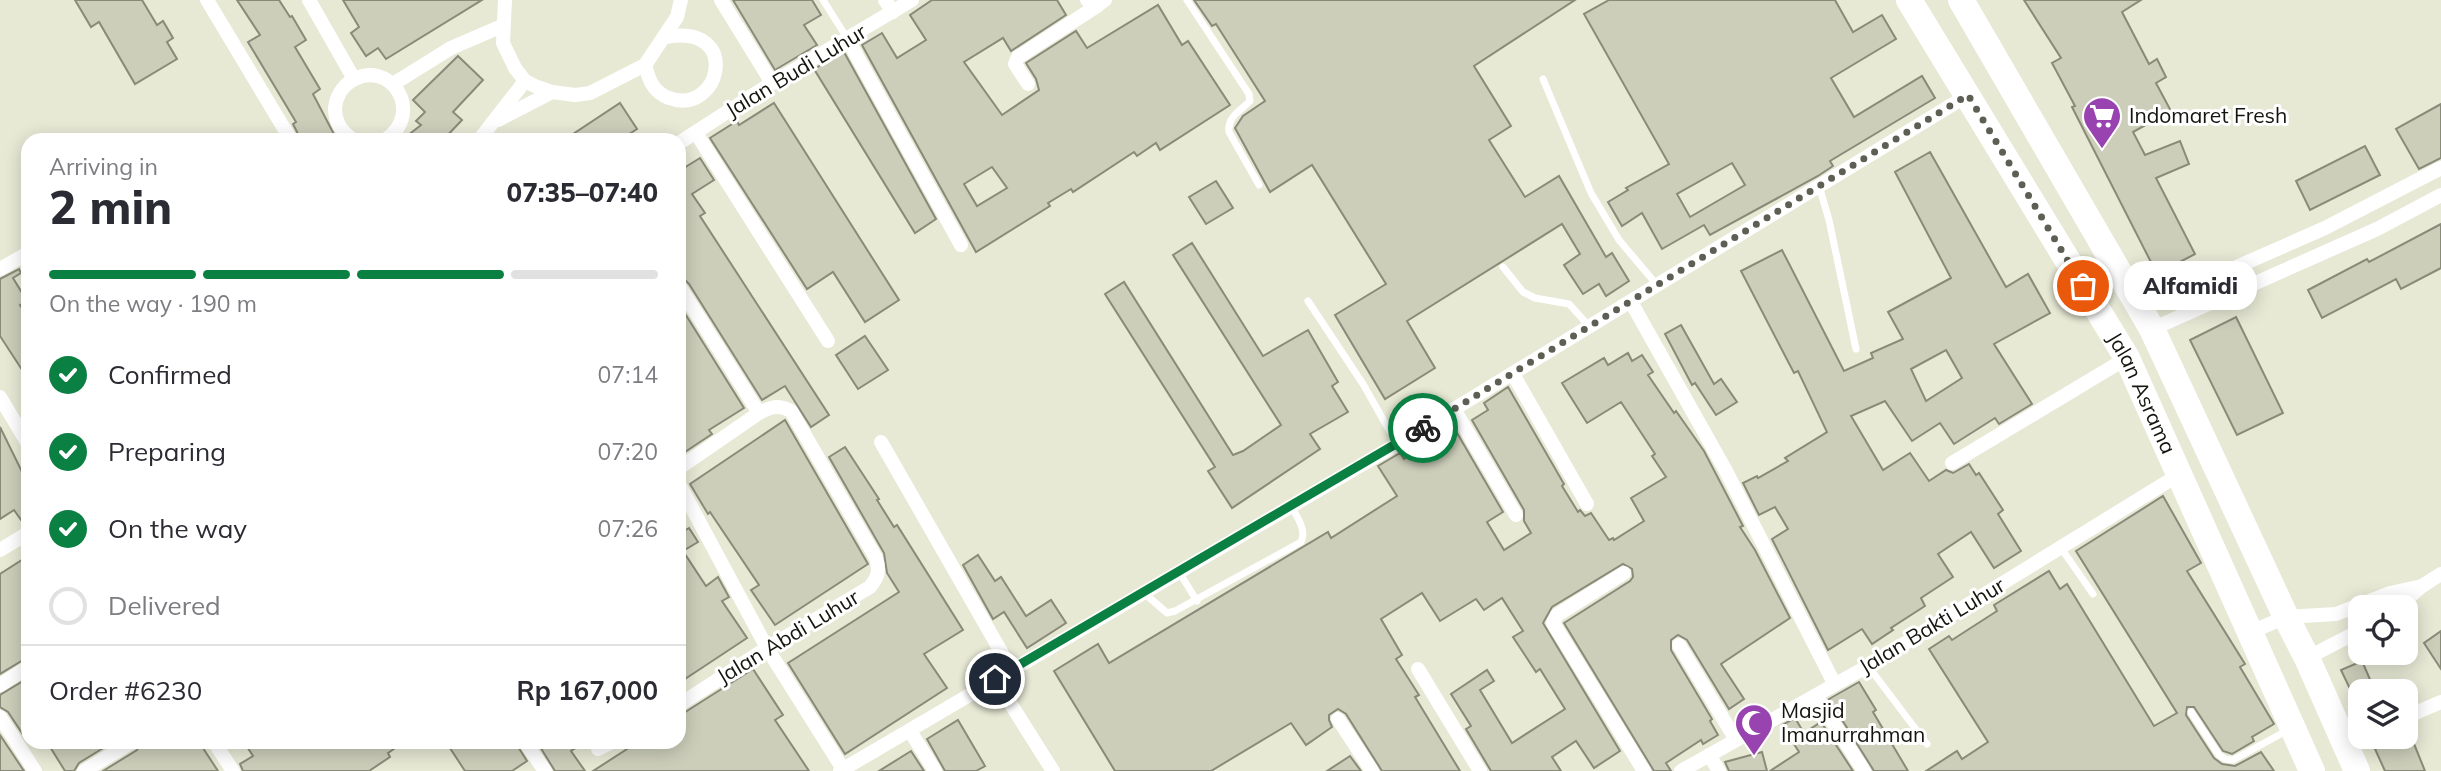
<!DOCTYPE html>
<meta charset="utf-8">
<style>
:root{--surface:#fff;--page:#f2f2f3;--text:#2b2b33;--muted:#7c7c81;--line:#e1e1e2;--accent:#0b8043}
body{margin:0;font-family:Mulish,sans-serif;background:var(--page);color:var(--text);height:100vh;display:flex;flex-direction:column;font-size:26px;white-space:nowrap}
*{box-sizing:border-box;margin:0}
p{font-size:23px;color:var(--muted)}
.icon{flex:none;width:38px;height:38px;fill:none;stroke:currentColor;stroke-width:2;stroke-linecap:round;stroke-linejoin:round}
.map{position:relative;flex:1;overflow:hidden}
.sheet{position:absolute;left:21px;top:133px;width:665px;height:616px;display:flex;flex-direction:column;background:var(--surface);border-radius:21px;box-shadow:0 4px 18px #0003}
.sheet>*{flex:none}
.tools{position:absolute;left:2348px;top:595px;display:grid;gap:14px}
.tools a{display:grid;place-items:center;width:70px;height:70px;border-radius:14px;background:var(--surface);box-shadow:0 4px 18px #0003;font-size:35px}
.pin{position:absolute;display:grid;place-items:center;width:60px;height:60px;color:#fff;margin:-30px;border:4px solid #fff;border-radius:50%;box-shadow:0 2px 7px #0007}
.courier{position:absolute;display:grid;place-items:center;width:70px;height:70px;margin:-35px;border:5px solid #0b8043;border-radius:50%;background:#fff;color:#222;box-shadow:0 2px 9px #0007}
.bubble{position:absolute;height:49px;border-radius:21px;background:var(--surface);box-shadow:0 4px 18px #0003;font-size:23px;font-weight:800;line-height:49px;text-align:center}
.overview em{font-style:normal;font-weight:800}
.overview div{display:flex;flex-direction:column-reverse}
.overview{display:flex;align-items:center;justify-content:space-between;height:119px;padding:0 28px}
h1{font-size:46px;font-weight:800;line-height:52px}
.bar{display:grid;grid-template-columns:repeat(4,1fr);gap:10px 7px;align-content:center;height:84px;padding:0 28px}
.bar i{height:9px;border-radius:5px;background:var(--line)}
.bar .on{background:var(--accent)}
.bar p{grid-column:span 4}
.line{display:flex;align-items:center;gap:18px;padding:0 28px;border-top:2px solid var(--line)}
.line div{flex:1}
ol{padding:0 28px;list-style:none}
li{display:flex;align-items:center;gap:21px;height:77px}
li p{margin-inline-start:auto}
li .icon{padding:7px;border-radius:50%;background:var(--accent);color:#fff;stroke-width:4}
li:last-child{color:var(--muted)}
li i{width:38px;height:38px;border:4px solid var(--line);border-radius:50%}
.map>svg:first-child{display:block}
.building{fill:#ccceba;stroke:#898a78;stroke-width:2;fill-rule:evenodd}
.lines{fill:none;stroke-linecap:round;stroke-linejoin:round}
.lane{stroke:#fff;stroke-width:7}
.street{stroke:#fff;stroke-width:14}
.highway{stroke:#fff;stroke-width:26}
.done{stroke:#5e5f54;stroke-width:7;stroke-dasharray:0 12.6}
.route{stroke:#0b8043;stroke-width:9}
.labels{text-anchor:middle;stroke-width:6;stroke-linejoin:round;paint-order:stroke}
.street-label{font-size:21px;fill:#14150e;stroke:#fff}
.poi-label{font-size:21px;fill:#14150e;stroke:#fff;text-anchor:start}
</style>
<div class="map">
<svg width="2441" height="771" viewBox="0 0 2441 771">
<rect width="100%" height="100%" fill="#e7e9d5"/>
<g class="building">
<path d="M75,0H142L157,25L163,21L173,38L167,42L177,59L135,84L99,22L91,27Z"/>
<path d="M237,0H279L290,17L292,16L306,40L295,47L320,89L313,94L337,140H301L293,124L296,122L248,42L260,35Z"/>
<path d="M343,0H482L386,59L378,48L366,56L351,33L359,27Z"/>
<path d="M733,0H812L821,15L804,25L817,45L775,70Z"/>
<path d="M932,0H1057L1066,15L1011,51L1003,38L964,62L1002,115L1039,90L1036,79L1026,63L1076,31L1087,48L1158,5L1182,45L1188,41L1230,105L1160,150L1156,143L1137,156L1134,152L1073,192L1071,189L1048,203L1050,206L976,252L862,45L882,33L897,58L926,40L910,15ZM992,167L1007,188L977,206L964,184Z"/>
<path d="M1194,0H1575L1474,66L1511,126L1489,140L1525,197L1559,176L1606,257L1612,253L1629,281L1606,296L1599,284L1583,294L1564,265L1580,254L1562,224L1407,321L1435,368L1385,399L1335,315L1386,284L1312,165L1270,192L1235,128L1243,116L1265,101L1216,24L1212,26Z"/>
<path d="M1609,0H1835L1853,32L1882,15L1896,39L1831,78L1854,117L1922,76L1935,98L1830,161L1833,166L1818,176L1710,235L1704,225L1662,249L1642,213L1622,226L1608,202L1628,190L1626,188L1669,164L1584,14ZM1732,163L1745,185L1690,217L1677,194Z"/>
<path d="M2024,0H2141L2122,12L2149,64L2157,59L2166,77L2156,83L2171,111L2133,132L2145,155L2180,141L2189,164L2156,178L2195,254L2157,274L2072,107L2075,106L2052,63L2061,58Z"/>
<path d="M844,52L936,219L915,233L814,69Z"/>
<path d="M458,56L483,80L453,112L462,120L443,140H402L421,125L416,121L425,112L413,100Z"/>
<path d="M620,103L637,129L620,140H564Z"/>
<path d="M774,103L899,300L865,322L833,272L807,289L710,138L737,121L739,125Z"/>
<path d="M2441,104V158L2419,169L2396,129Z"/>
<path d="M2365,146L2380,175L2310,210L2296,181Z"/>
<path d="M1930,152L2006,287L2028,274L2050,313L1994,344L2032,404L1999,424L1995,418L1954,444L1940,423L1912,441L1885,401L1851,416L1883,470L1910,453L1929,481L1946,470L1953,473L1969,464L1976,475L1979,473L2003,510L1998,514L2021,551L1994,568L1971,532L1938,554L1953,577L1921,598L1925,606L1891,628L1893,630L1872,644L1862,629L1828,650L1772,539L1788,529L1775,507L1759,515L1743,483L1757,476L1758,478L1788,461L1785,458L1827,432L1798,371L1794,373L1741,271L1782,250L1844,371L1873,358L1871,353L1903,339L1888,312L1951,278L1895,172ZM1946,350L1962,378L1926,401L1911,369Z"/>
<path d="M700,158L714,180L692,194L705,213L700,216L829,415L811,427L785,386L762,400L689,284L685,280H679V171Z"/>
<path d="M1216,181L1233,208L1206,224L1189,197Z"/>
<path d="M2441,224V268L2401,289L2396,279L2322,318L2308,290L2367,259L2369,262Z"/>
<path d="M1192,243L1263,356L1308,330L1338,382L1332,386L1348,412L1310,434L1320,449L1232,508L1208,471L1215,467L1105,294L1124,282L1233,455L1243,451L1281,425L1173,255Z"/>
<path d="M19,269L21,273L13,278L27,301L20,305L28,318V379L0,336V279Z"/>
<path d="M679,304L744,408L709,430L712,434L679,456Z"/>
<path d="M2236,317L2283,413L2237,435L2190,340Z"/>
<path d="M1681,325L1714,384L1721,379L1737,402L1716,415L1695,383L1692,385L1665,334Z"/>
<path d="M865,336L888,370L858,389L836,355Z"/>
<path d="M1628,353L1632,361L1642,355L1653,372L1648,375L1674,413L1676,411L1704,451L1743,526L1740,527L1755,550L1790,618L1721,664L1744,699L1729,709L1687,640L1678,635L1671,640V650L1712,719L1710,721L1718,735L1703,744L1701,740L1666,763L1671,771H1654L1564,623L1630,581L1633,577L1632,569L1623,564L1552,607L1543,623L1620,751L1594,768L1576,741L1552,757L1561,771H1491L1466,729L1471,726L1451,694L1487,670L1494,681L1480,690L1512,743L1565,709L1540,669L1536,672L1513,637L1523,631L1502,598L1484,610L1476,599L1440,621L1422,593L1381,619L1402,655L1396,659L1419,695L1415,697L1460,771H1382L1346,714L1338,709L1329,715V720L1332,727L1306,745L1291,723L1211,771H1115L1054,671L1098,644L1109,663L1328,532L1331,538L1397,496L1378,466L1400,453L1404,459L1453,426L1503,512L1487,522L1504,550L1531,533L1524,521V510L1472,420L1488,410L1484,403L1508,387L1564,484L1562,486L1578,512L1580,510L1585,516L1591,513L1609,540L1613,538L1614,540L1644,521L1631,498L1666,477L1652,456L1655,454L1621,402L1587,423L1562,383L1604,358L1608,365Z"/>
<path d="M785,420L868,564L775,625L751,590L759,585L710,512L708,514L690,484Z"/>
<path d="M0,427L28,484V523L24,524L14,510L0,519Z"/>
<path d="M845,447L879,499L877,500L894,527L897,525L963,630L924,654L947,688L845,754L788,663L899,592L887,573L884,553L829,457Z"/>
<path d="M2163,496L2201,563L2187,571L2245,664L2240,667L2274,724L2252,737L2254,741L2232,754L2223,751L2194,707H2187L2186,715L2214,758L2222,764L2235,766L2261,752L2274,771H1926L1957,751L1962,759L1988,742L1929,649L1949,636L1952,640L1997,611L1994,605L2049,571L2060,589L2067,584L2154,726L2177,713L2076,551Z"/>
<path d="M689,528L698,542L683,551L706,586L718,577L729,597L722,601L747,638L679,683V534Z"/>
<path d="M978,555L995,581L1001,577L1026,616L1051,600L1066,623L1027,648L1004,612L993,619L963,565Z"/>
<path d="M28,556V657L0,674V574Z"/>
<path d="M2441,631V669L2424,643Z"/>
<path d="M2362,661L2375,691H2351L2341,670Z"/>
<path d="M753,669L783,715L775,720L809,771H593L638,742H679V716Z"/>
<path d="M28,678V729L22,733L8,712L0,707V695Z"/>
<path d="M1859,682L1876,710L1873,712L1908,771H1874L1829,699Z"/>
<path d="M1795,718L1804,733L1821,722L1853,771H1770L1799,752L1782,725Z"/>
<path d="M958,720L985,766L976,771H945L927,739Z"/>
<path d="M2410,734L2425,771H2385L2375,749Z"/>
<path d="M0,735L24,771H0Z"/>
<path d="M47,742H113L79,763L74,771H65Z"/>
<path d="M142,742H199L218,771H103L137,750Z"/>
<path d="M244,742H404L388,753L390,757L369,771H243L240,764L253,756Z"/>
<path d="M446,742H515L527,761L512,771H465Z"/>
<path d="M537,742H585L571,751L585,771H555Z"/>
<path d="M911,751L924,771H879Z"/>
<path d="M1762,752L1767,771H1729L1725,762Z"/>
<path d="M1350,756L1361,771H1327Z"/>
</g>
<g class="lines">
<g class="lane">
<path d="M823,0L847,38"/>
<path d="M1187,0L1249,94L1250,101C1240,111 1227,117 1229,132L1259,185"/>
<path d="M1543,79L1591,193L1619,240L1657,285"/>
<path d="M1819,186L1829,220L1856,349"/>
<path d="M1503,267L1523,292L1535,298L1569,304L1589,326"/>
<path d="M1308,301L1363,384L1397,444"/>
<path d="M2061,548L2093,594"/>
<path d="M1179,572L1197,601"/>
<path d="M1144,593L1167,613L1175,611L1301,542C1307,530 1297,517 1291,506"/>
<path d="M1868,666L1927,744"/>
<path d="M2191,712L2219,755L2225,759L2233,760L2288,730"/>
</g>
<g class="street">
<path d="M207,0L291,140"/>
<path d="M309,0L354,79"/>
<path d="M505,0L503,43L515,68L525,81L535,86L552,92L575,95L590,93L645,65L677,17L681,0"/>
<path d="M721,0L772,83"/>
<path d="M885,0L893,12"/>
<path d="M1087,0L1097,6L1105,0"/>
<path d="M848,40L961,245"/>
<path d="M645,65C649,80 653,92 669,98C720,117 743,23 666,37"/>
<path d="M393,84L451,48L502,26"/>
<path d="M1028,84L1015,64L1018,57L1097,6"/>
<path d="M498,120L552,92"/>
<path d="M696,133L828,341"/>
<path d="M354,140C342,133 335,122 335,108C336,97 342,87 351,81C390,57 426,113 385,140"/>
<path d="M479,140L525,81"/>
<path d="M679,143L772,83L912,0"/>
<path d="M0,269L28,253"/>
<path d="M681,289L759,413"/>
<path d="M1631,302L1726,471L1834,683"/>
<path d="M2141,309L2325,228L2441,168"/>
<path d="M2152,329L2377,229L2441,195"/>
<path d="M1513,374L1587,504"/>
<path d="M0,397L28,444"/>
<path d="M1454,409L1516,515"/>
<path d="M881,442L1011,669"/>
<path d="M1952,463L2127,358"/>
<path d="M679,468L759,413C771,407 778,404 791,411L876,558C880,571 878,577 870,587L767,648L679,705"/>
<path d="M679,484L767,648L843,769"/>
<path d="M0,550L28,533"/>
<path d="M1624,573L1557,615L1553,623L1644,771"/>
<path d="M2398,607L2422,586L2441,574"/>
<path d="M2251,632L2286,617L2336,614L2390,593L2422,586"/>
<path d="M1679,645L1736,740"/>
<path d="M2307,658L2361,630"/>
<path d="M1418,669L1480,771"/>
<path d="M995,679L1053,771"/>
<path d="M0,685L28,667"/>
<path d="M1816,696L1864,771"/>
<path d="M0,717L35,771"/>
<path d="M2406,717L2441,702"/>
<path d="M1338,719L1372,771"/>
<path d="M910,731L935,771"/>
<path d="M214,742L233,771"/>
<path d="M525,742L545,771"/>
<path d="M598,749L612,742"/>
<path d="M1709,755L1719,771"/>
<path d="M84,771L132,742"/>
<path d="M840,771L1397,444L1968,95"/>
<path d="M1681,771L1868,666L2180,474"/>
</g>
<g class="highway">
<path id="s1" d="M1909,0L2127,358L2312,771"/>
<path d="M1961,0L2152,329L2286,617L2307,658L2357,771"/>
</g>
</g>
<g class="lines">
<path class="done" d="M1423,428L1968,95L2083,286"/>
<path class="route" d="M995,679L1423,428"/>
</g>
<defs>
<symbol id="supermarket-pin" viewBox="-11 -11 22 30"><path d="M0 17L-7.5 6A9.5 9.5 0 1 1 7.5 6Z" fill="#9843b0" stroke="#fff"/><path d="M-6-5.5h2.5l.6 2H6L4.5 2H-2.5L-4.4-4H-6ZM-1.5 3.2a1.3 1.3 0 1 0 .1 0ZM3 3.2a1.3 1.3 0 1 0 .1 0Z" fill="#fff"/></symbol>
<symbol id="mosque-pin" viewBox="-11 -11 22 30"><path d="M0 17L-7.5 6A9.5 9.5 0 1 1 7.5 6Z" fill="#9843b0" stroke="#fff"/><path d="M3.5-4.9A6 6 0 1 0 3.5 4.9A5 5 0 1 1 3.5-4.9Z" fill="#fff"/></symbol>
</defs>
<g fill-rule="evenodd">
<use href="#supermarket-pin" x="2080" y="94" width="44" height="60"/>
<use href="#mosque-pin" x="1732" y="701" width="44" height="60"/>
</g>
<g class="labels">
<g class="street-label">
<text transform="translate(796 71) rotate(-31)" y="7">Jalan Budi Luhur</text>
<text dy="7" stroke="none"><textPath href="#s1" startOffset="457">Jalan Asrama</textPath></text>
<text transform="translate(1932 626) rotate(-31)" y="7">Jalan Bakti Luhur</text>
<text transform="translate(788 637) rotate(-31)" y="7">Jalan Abdi Luhur</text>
</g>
<g class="poi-label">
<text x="2129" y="123">Indomaret Fresh</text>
<text x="1781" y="718">Masjid<tspan x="1781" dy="24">Imanurrahman</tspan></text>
</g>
</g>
</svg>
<div class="tools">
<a><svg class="icon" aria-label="locate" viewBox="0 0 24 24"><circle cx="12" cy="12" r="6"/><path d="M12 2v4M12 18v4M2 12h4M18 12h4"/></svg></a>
<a><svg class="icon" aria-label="layers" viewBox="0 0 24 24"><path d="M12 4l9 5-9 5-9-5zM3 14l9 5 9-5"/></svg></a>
</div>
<div class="pin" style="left:2083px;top:286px;background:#ea580c"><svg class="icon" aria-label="bag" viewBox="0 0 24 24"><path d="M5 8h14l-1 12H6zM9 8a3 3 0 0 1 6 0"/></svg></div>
<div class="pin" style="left:995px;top:679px;background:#1f2937"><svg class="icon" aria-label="home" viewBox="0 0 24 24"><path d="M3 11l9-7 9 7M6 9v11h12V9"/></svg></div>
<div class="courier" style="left:1423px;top:428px"><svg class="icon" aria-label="bike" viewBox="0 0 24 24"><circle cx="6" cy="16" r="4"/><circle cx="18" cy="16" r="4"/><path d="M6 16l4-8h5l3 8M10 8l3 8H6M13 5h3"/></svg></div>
<div class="bubble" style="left:2124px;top:261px;width:133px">Alfamidi</div>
<section class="sheet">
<div class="overview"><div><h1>2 min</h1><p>Arriving in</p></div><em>07:35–07:40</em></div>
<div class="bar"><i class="on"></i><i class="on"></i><i class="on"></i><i></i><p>On the way · 190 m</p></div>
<ol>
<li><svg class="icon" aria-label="check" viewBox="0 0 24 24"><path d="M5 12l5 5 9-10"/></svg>Confirmed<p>07:14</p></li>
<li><svg class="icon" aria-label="check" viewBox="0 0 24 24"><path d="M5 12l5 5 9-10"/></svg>Preparing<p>07:20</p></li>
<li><svg class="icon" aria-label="check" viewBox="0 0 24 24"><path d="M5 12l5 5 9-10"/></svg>On the way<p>07:26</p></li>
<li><i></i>Delivered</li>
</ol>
<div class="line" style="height:91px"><div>Order #6230</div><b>Rp 167,000</b></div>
</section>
</div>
